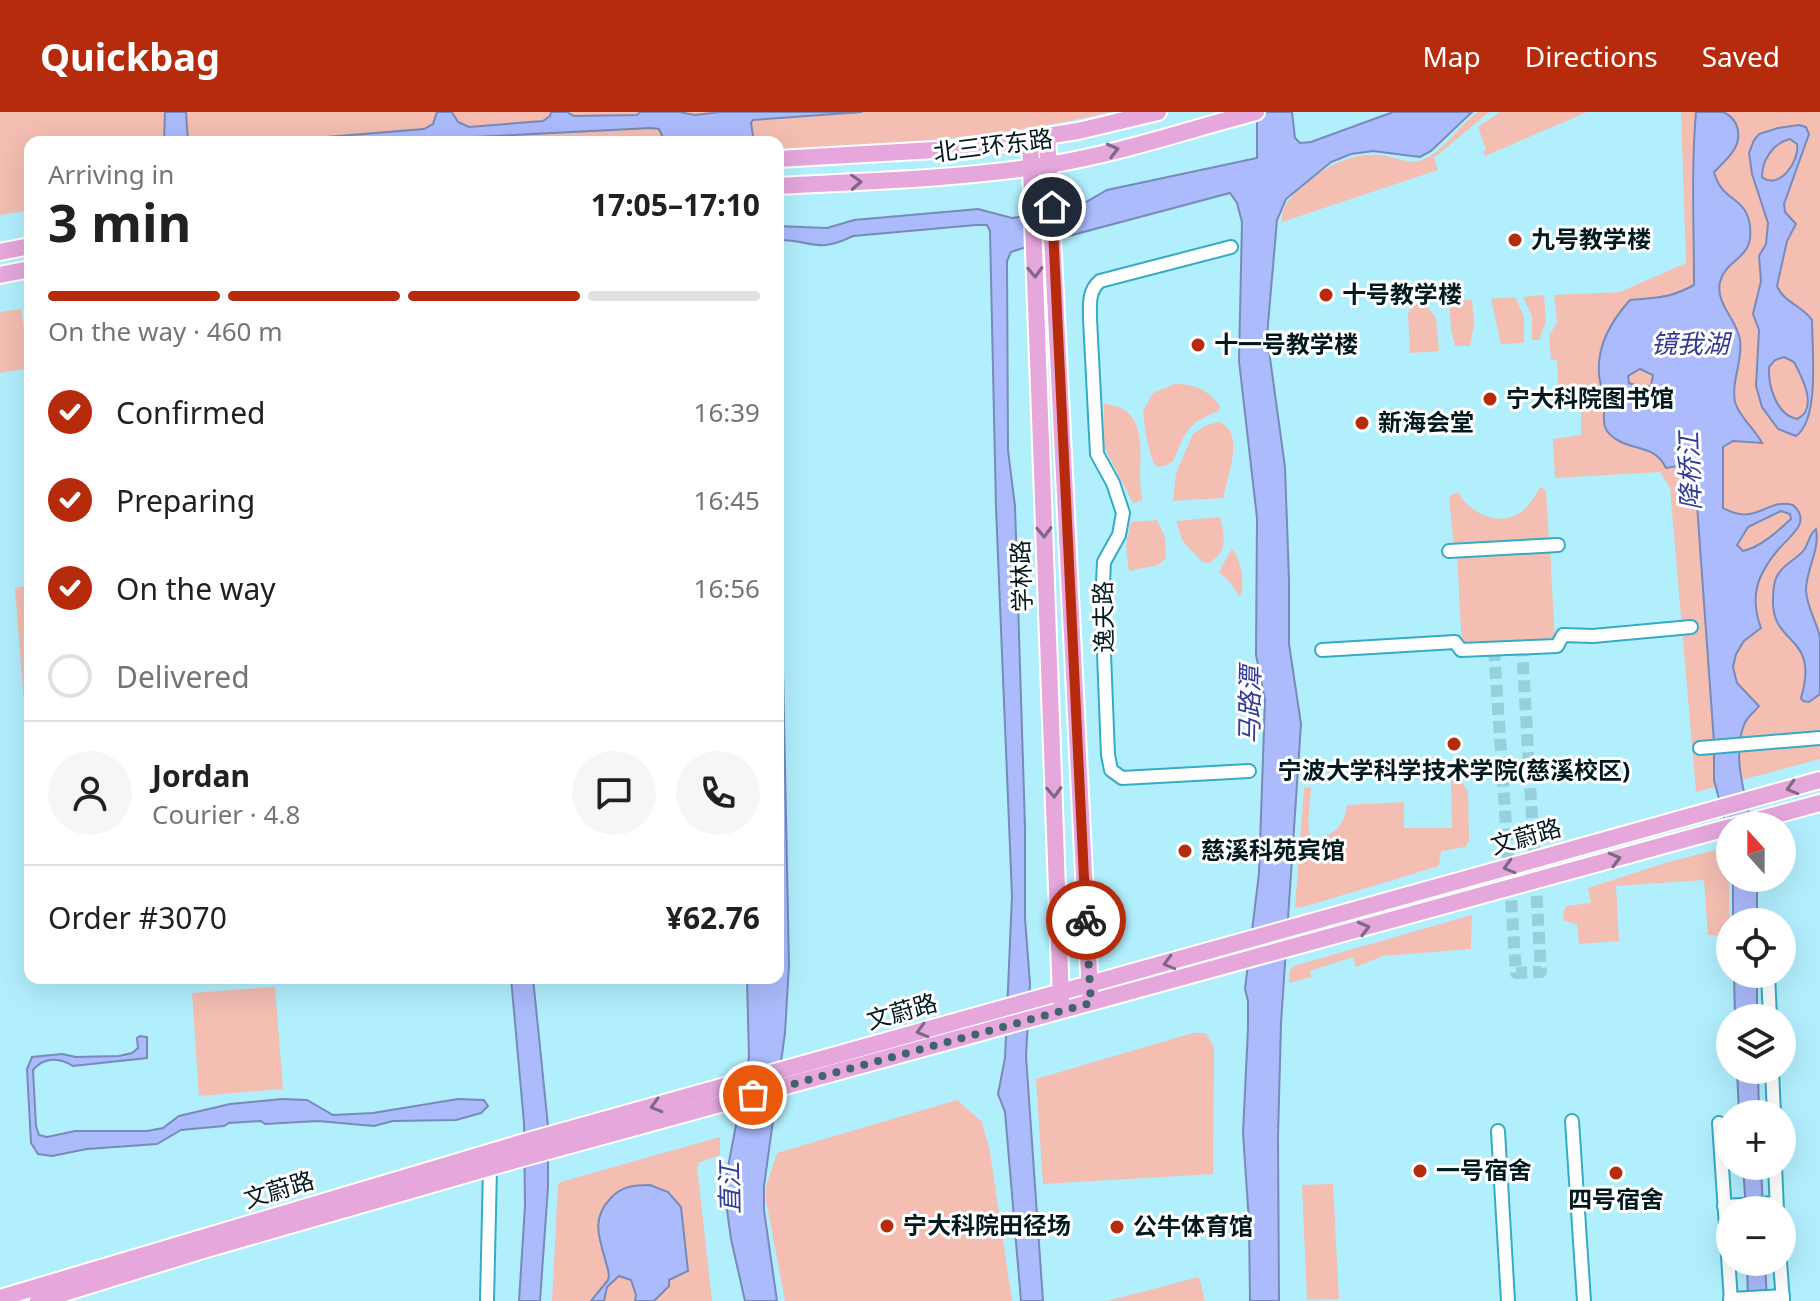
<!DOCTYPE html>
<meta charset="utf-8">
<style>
:root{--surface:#fff;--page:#f6f6f6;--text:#202124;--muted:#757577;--line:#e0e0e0;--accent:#b62b0c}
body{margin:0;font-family:"Noto Sans","Noto Sans SC",sans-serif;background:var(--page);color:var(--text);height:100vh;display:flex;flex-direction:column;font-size:30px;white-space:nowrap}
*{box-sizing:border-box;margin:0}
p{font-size:26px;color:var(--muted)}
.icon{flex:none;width:44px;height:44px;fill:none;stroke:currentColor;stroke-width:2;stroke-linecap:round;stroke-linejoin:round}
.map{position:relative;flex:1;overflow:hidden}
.side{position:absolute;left:24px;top:24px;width:760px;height:848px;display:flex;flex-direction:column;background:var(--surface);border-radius:16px;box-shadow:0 8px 32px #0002}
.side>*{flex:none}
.needle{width:52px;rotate:339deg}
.tools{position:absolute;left:1716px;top:700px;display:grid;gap:16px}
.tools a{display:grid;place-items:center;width:80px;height:80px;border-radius:50%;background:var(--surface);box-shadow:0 8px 32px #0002;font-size:40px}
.pin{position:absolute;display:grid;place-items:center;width:68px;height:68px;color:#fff;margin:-34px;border:4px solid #fff;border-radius:50%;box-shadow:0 2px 8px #0007}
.courier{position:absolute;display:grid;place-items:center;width:80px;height:80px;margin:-40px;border:6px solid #b62b0c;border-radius:50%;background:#fff;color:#222;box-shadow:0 2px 10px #0007}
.headline em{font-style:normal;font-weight:700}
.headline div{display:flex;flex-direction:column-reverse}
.headline{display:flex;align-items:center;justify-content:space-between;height:136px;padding:0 24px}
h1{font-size:52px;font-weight:700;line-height:60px}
.bar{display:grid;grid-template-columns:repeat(4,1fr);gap:12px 8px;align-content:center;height:96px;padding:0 24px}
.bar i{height:10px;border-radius:6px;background:var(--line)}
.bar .current{background:var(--accent)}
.bar p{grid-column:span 4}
.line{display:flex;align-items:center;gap:20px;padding:0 24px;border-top:2px solid var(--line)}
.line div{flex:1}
.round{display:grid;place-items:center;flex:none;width:84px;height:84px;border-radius:42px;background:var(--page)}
ol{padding:0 24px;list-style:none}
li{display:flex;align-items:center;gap:24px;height:88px}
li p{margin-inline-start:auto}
li .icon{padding:8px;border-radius:50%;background:var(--accent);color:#fff;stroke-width:4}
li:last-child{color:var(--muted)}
li i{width:44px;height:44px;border:4px solid var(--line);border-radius:50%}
header{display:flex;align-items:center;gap:48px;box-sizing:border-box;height:112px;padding:0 40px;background:var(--accent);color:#fff}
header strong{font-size:38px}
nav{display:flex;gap:44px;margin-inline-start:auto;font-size:28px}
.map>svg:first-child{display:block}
.green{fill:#f4beb2}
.water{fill:#abbbfc;stroke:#788ab9;stroke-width:2;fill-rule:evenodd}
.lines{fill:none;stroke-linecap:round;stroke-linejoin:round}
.minor-tunnel{stroke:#98cfdc;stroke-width:12;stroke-dasharray:12 6;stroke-linecap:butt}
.minor-casing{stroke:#35acc3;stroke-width:16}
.major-casing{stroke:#fff;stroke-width:20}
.minor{stroke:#fff;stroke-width:12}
.major{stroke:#e5a7dc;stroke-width:16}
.oneway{stroke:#7f6786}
.done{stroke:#40646c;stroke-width:8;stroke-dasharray:0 14.4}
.route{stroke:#b62b0c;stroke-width:10}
.poi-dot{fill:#b62b0c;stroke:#fff;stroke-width:3}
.labels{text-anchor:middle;stroke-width:6;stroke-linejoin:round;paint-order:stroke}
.street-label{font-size:24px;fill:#02191e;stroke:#fff}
.poi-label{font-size:24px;font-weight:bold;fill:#02191e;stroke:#fff;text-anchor:start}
.water-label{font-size:26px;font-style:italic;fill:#333d97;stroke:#fff}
</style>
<header>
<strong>Quickbag</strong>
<nav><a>Map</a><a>Directions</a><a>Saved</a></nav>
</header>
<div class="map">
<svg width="1820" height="1189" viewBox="0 0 1820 1189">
<rect width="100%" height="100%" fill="#b2effd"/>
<g class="green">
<path d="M0,0H1110C1002,27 888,31 778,39V30H30V98L0,103Z"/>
<path d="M1478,0H1489L1434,46L1438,58L1282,110C1281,94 1291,85 1302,75C1324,55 1349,41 1380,43C1394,44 1408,53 1422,48C1444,40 1459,13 1478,0Z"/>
<path d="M1500,0H1587L1485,44L1483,40L1486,38L1478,15Z"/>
<path d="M1681,0H1820V647L1696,680L1670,376L1660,360L1555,366L1553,327L1581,323V277L1558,278L1557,248H1551L1549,224L1557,210L1554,183L1620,180L1686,151Z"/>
<path d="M1544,183L1546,209L1539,228H1532V204L1523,185Z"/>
<path d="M1515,185L1524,205V231L1501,232L1491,187Z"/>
<path d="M1472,188L1474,212L1470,234H1455L1451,217L1449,189Z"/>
<path d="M1424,191L1436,206L1439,239L1410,241L1408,202L1413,192Z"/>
<path d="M21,197L30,256L0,261V200Z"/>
<path d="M1175,272C1195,272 1208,278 1220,294L1219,299C1186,312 1187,318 1173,349L1165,354L1157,355C1149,347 1144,311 1143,299L1153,281Z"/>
<path d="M1104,292C1158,296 1133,358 1143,388L1133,391L1104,335Z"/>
<path d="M1219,310C1247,322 1226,363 1224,386L1173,389L1176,361L1193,322L1207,313Z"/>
<path d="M1541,375L1546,379L1549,431L1454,436L1449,384L1458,380C1470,401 1497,415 1520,401C1529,395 1535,383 1541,375Z"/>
<path d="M1220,405C1225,424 1228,440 1209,451L1202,450L1182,428L1176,409Z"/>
<path d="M1157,408L1165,425L1166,446L1158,453L1129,459L1126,433L1131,410Z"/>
<path d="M1232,436C1242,451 1245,469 1240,485L1229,469L1219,460Z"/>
<path d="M1550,437L1555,529L1462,535L1457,442Z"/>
<path d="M30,473V666L15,476Z"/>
<path d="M1451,663H1457L1468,679L1469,729L1465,735L1441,739L1439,754L1300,796L1295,795L1304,676L1311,675C1311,692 1304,716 1313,727C1333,725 1345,713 1347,693L1404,690V716H1452Z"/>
<path d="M1728,735L1730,824L1708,823L1704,768L1616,774L1619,829L1579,832L1577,812L1564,809L1563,801L1566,794L1591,791L1588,776L1665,751Z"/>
<path d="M1472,803L1471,837L1383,844L1356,855L1353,845L1310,859L1311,865L1289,871L1290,858L1294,854Z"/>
<path d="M275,875L283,977L199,984L192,881Z"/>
<path d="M1193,921H1206L1214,935L1213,1062L1043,1072L1036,967Z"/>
<path d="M957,988L982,1010L990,1040L1012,1189H785L766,1088V1075L777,1041Z"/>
<path d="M720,1025V1043L700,1050L697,1055L712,1189H552L558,1073L561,1070Z"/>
<path d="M1333,1072L1339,1187L1307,1188L1302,1073Z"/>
<path d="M1199,1165L1205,1189H1107Z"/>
</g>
<g class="water">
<path d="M165,0H186L188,30H164Z"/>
<path d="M437,0H452L458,10L469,15L543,9L550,4L551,0H567L574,4L637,3L640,0H679L695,3L720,0H862L753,8L751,11L754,30H665L659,17L651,16L474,25L463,30H265L424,17L433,12Z"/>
<path d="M1257,0H1292L1295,26L1300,31L1311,30L1393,0H1472L1431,39L1420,45L1373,39L1351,42L1331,50L1286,87L1277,108L1267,224L1285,355L1289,467V532L1301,612L1281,911L1278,1025L1279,1189H1250L1249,1110L1243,1021L1248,916V889L1245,877L1259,761L1265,588L1256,543L1257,406L1239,249L1242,110L1237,91L1230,81L1020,137L1011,140L1007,149L1008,338L1015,394L1025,715V806L1030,872L1026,944L1043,1189H1021L1005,1000L998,982L1005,946L1012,784L996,396L990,119L987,113H976L853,124C816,142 814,128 778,128V114L827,116L854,108L978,97L1012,106L1074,97L1107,78L1257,46Z"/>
<path d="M1696,0C1704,0 1714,0 1722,0C1727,1 1733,6 1736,12C1745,33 1727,47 1714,60C1722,91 1746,83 1750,114C1754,149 1727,144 1720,170C1715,192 1737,207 1740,228C1743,249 1731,269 1735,290C1739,305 1755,317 1762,331L1733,329L1723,335V396C1757,415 1767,385 1793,393C1813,411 1788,425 1777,439C1770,447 1764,457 1760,466C1753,483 1755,500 1761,516L1744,529L1736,542L1733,555L1737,571L1759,594C1754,601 1747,604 1744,613C1732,643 1745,684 1752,714H1730V728L1714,668V630L1694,351L1666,356C1655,334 1638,339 1619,329C1597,317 1606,305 1604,286C1603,278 1599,270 1599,261C1597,234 1612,208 1630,188C1658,185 1668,187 1694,173C1694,115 1691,58 1696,0ZM1640,257L1653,263L1651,274L1644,276L1629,271L1628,264ZM1781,399L1790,402L1791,407C1778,419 1761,435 1743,439L1737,433L1748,415Z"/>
<path d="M1799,13L1806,15L1809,22L1784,92L1785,100L1796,112L1787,129L1777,174C1783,190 1803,194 1812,208C1812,238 1820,307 1796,324L1778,317L1762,295L1756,274L1759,218L1753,202L1761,169L1759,144L1766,132L1768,111L1752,62L1749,41L1754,28L1759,22L1778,16ZM1790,27L1797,32C1800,49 1779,79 1762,65C1762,48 1773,31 1790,27ZM1784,245L1794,250C1802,265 1819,297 1797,307C1776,303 1768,273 1769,255L1775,248Z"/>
<path d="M1816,417C1820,439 1806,457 1806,478C1807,497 1817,509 1820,526C1820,543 1820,564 1820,582L1809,590L1803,589L1801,586C1820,521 1772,535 1773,489C1773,481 1773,471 1777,464C1783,452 1796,448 1804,438C1809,431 1809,422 1816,417Z"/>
<path d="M778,493L783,557L789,853L785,921L764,1074V1098L777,1189H745L731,1127L724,1076L749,945L747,866H778Z"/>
<rect x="1733" y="766" width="24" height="44"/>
<path d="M1734,862H1757V906H1735Z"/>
<path d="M511,866H533L548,1014V1075L540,1189H519L525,1094L524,1011Z"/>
<path d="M140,924L147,925V946L73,954C59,945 44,945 33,958L36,1014L39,1023L47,1025L75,1019H147L163,1016L179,1004L230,992L282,987L307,988L333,1003L373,1001L458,987L484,988L488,994L481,1001L456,1008L393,1009L374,1014L318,1009L265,1012L261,1009L229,1011L224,1014L181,1018L157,1032L87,1037L52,1044L38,1042L31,1031L27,957L32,945L62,942L76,945L119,944L132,941L138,936L137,926Z"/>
<path d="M1737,958H1758L1759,1002H1739Z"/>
<path d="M1743,1054H1761L1763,1098H1746Z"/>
<path d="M650,1073L668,1080L681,1095L688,1159L669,1168V1174L654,1189H635L636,1183L631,1168L619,1164L607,1175L604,1189H591L608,1168L609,1163C604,1135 587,1111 610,1087C621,1074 634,1073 650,1073Z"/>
<path d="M1747,1150H1765L1767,1189H1748Z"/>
</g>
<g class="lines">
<path class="minor-tunnel" d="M1494,537L1516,861L1541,860L1522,535"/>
<defs>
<g id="minor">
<path d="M1231,135L1100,169C1088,179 1090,193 1090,207L1097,342L1113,371L1123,401L1119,423L1104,450L1102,491L1108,643L1111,658L1122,666L1249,659"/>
<path d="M1449,439L1558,433"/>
<path d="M1322,538L1455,530L1461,538L1557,534L1563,523L1593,524L1691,515"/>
<path d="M1700,636L1820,626"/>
<path d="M1768,862L1770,906"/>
<path d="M1772,958L1774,1002"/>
<path d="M1572,1009L1584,1189"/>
<path d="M1719,1011L1731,1189"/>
<path d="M1498,1019L1508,1189"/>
<path d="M1775,1054L1777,1098"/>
<path d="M1724,1094L1776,1091"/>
<path d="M1780,1150L1783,1189"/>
<path d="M1730,1187L1783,1184"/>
<path d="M487,1189L490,1056"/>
</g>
<g id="major">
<path d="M1047,24L1090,881"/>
<path d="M1030,26L1061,888"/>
<path d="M778,47L970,36L1078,19L1158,0"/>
<path d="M778,74C868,69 958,67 1048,53C1118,42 1187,18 1256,0"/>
<path d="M0,140L30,134"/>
<path d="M0,163L30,157"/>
<path d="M1735,714L1820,691"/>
<path d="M0,1186L528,1029L1820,668"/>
<path d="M38,1189L203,1138L519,1047L1730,715"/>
</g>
</defs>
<use href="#minor" class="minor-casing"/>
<use href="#major" class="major-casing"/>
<use href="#minor" class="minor"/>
<use href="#major" class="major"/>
</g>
<defs><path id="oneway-chevron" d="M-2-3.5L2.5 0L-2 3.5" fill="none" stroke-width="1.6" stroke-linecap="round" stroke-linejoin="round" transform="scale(2)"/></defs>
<g class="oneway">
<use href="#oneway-chevron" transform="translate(1113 38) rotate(-14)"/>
<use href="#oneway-chevron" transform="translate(856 70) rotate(-3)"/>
<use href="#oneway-chevron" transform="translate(1035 160) rotate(88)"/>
<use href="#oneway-chevron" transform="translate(1044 420) rotate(88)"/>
<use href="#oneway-chevron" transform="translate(1792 676) rotate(164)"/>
<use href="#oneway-chevron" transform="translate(1054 680) rotate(88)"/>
<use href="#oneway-chevron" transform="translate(1615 747) rotate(-15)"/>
<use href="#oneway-chevron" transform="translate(1509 755) rotate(164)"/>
<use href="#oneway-chevron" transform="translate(1364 816) rotate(-15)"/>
<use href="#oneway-chevron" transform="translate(1169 851) rotate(164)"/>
<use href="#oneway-chevron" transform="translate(922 919) rotate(164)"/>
<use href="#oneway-chevron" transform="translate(656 994) rotate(164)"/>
</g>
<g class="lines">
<path class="done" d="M753,983L1091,891L1086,808"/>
<path class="route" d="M1052,95L1086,808"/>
</g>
<g class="poi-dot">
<circle cx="1515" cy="128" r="8"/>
<circle cx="1326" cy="183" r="8"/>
<circle cx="1198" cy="233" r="8"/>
<circle cx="1490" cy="287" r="8"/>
<circle cx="1362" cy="311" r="8"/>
<circle cx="1454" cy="632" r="8"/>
<circle cx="1185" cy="739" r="8"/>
<circle cx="1420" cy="1059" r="8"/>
<circle cx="1616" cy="1061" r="8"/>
<circle cx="887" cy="1114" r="8"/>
<circle cx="1117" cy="1115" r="8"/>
</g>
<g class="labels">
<g class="street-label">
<text transform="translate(993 34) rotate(-7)" y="8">北三环东路</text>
<text transform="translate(1022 464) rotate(-92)" y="8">学林路</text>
<text transform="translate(1104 505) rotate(-91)" y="8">逸夫路</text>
<text transform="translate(1526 725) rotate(-16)" y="8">文蔚路</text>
<text transform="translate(902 900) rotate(-16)" y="8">文蔚路</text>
<text transform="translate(279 1078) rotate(-17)" y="8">文蔚路</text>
</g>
<g class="poi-label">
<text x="1531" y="136">九号教学楼</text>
<text x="1342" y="191">十号教学楼</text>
<text x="1214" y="241">十一号教学楼</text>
<text x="1506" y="295">宁大科院图书馆</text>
<text x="1378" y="319">新海会堂</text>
<text x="1454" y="667" text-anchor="middle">宁波大学科学技术学院(慈溪校区)</text>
<text x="1201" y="747">慈溪科苑宾馆</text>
<text x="1436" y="1067">一号宿舍</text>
<text x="1616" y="1096" text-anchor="middle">四号宿舍</text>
<text x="903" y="1122">宁大科院田径场</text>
<text x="1133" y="1123">公牛体育馆</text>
</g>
<g class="water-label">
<text x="1690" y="241">镜我湖</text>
<text transform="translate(1690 359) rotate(-92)" y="9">降桥江</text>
<text transform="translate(1250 593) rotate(-89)" y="9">马路潭</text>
<text transform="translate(730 1076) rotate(-91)" y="9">直江</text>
</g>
</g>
</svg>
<div class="tools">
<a><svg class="needle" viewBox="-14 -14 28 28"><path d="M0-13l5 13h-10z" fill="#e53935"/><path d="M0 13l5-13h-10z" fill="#757577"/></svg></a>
<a><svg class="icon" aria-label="locate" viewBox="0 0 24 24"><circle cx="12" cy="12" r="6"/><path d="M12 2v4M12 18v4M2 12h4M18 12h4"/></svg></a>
<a><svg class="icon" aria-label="layers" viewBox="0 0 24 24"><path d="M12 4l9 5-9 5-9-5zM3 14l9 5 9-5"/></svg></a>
<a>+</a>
<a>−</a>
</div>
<div class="pin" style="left:753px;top:983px;background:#ea580c"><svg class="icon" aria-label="bag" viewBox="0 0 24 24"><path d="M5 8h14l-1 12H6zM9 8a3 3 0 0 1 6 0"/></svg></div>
<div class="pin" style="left:1052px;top:95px;background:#1f2937"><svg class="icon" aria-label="home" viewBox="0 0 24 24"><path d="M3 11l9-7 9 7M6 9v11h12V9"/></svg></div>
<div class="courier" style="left:1086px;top:808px"><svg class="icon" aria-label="bike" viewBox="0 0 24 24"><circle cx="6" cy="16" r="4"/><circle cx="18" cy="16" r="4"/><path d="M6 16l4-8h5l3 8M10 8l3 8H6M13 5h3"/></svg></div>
<section class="side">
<div class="headline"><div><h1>3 min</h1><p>Arriving in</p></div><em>17:05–17:10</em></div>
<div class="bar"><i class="current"></i><i class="current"></i><i class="current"></i><i></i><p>On the way · 460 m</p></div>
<ol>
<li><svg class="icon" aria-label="check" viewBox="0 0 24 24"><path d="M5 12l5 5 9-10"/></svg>Confirmed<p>16:39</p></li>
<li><svg class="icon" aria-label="check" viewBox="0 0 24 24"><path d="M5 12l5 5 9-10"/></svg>Preparing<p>16:45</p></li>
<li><svg class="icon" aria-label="check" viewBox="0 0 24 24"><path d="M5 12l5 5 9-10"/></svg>On the way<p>16:56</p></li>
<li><i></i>Delivered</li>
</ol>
<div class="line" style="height:144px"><a class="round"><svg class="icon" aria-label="person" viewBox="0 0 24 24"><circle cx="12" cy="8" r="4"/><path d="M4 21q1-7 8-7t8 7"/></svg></a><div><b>Jordan</b><p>Courier · 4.8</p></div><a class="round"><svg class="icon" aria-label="chat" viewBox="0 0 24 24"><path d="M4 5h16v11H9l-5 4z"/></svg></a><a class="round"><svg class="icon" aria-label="phone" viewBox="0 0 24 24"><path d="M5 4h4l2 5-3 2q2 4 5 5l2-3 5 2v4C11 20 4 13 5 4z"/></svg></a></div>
<div class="line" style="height:104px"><div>Order #3070</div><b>¥62.76</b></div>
</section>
</div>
